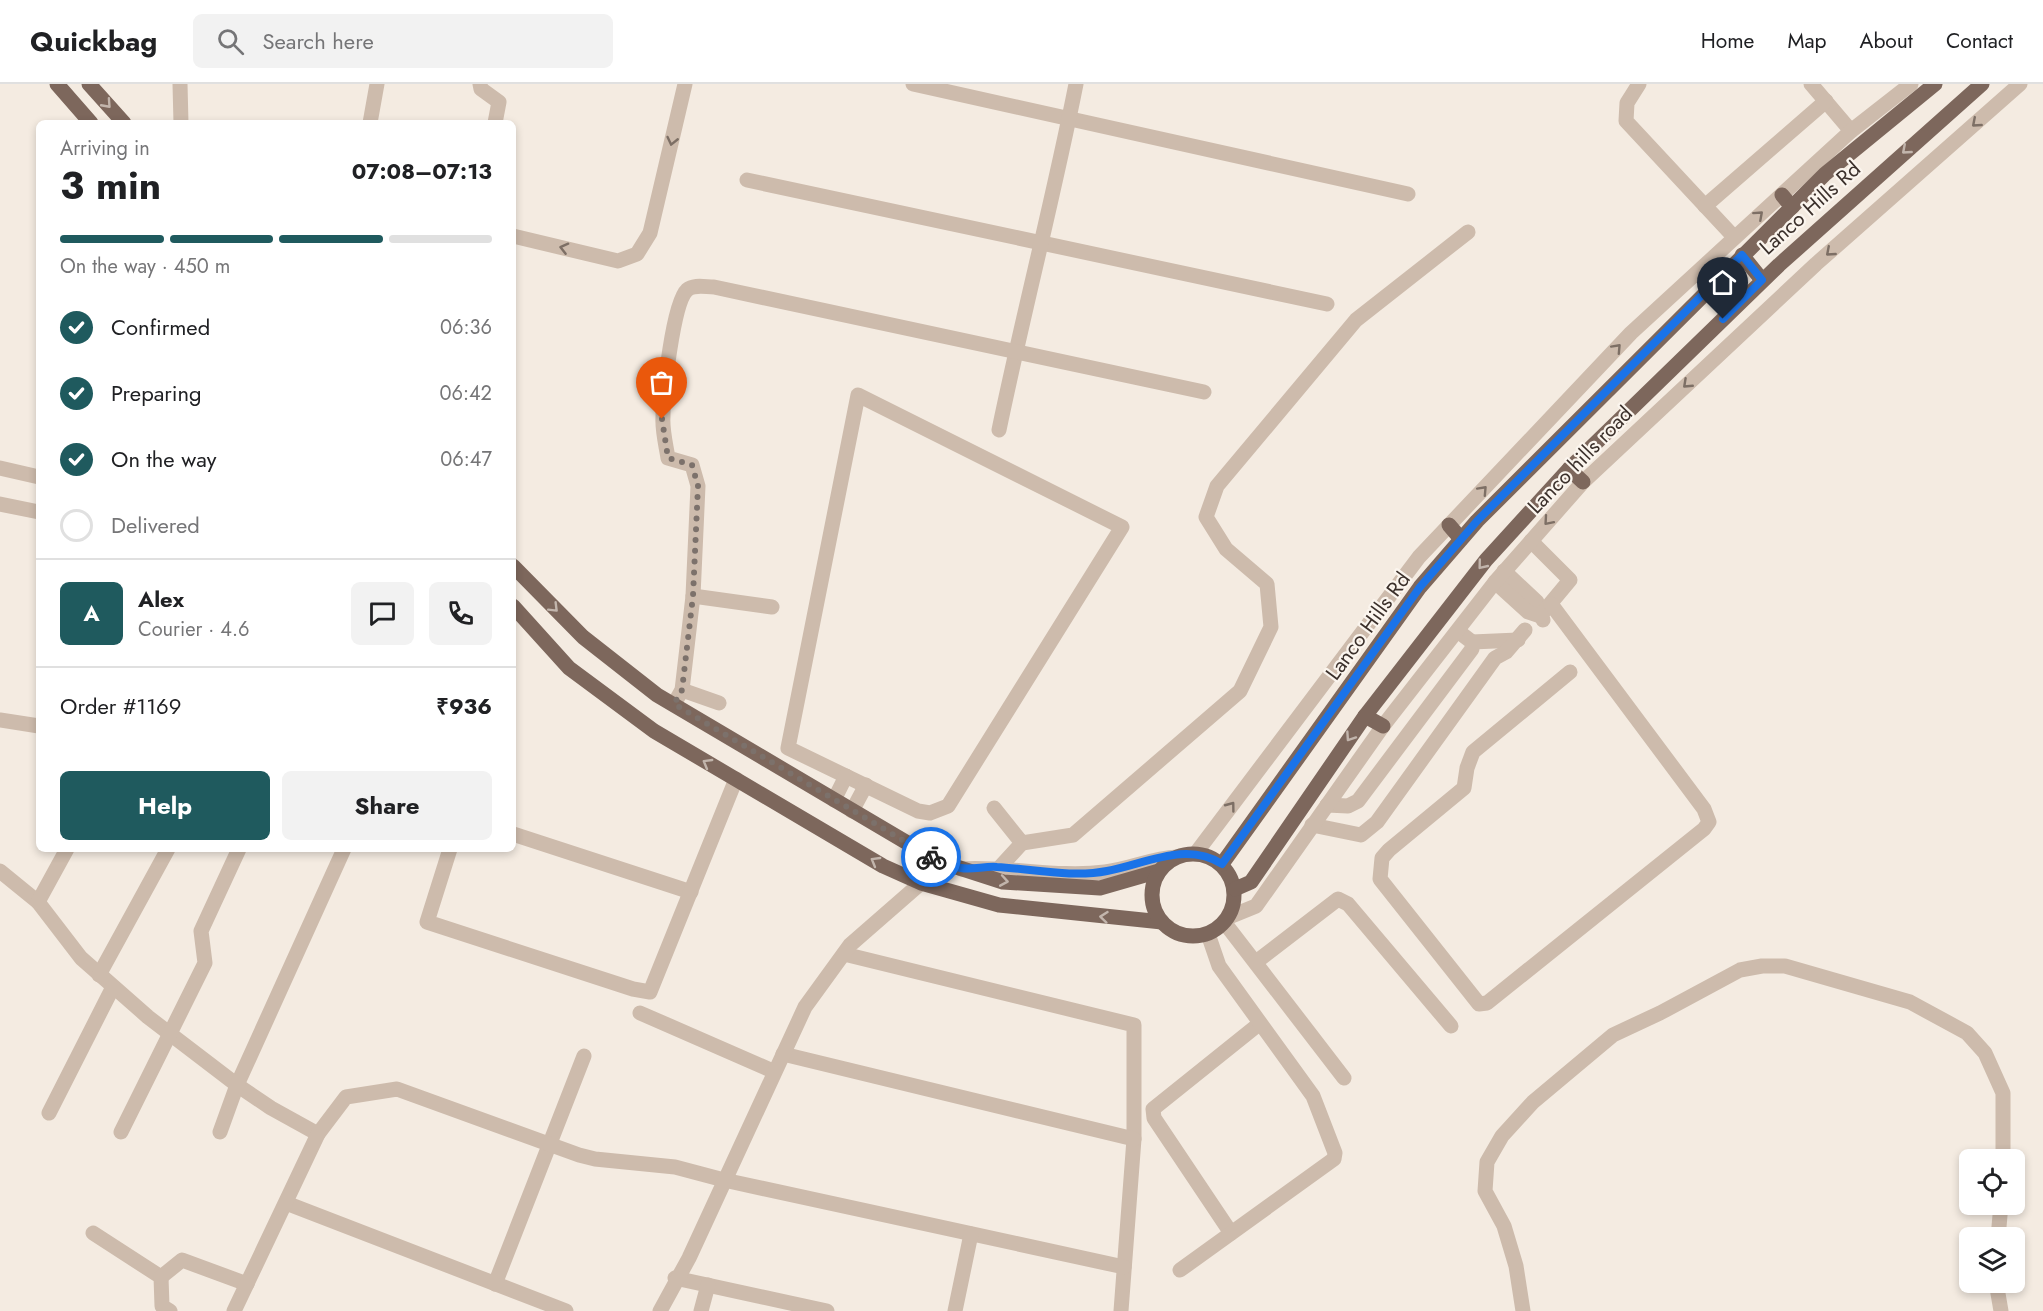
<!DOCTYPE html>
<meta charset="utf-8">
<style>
:root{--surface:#fff;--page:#f2f2f2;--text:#202124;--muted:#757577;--line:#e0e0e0;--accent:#1f5a5e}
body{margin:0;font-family:Jost,sans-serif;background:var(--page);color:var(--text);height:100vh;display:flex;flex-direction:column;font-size:22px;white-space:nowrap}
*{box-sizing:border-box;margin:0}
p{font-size:20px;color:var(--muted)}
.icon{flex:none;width:33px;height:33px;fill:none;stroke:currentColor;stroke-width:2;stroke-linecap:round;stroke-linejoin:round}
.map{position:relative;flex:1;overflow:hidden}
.sheet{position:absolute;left:36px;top:36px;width:480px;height:732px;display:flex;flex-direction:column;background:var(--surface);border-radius:9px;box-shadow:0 3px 9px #0003}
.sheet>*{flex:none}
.fabs{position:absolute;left:1959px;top:1065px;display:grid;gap:12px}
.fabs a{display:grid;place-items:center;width:66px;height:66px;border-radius:9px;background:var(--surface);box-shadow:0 3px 9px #0003;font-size:30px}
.pin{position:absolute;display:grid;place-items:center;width:51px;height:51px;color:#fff;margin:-62px -26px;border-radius:50% 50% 50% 0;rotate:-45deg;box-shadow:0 0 6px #0007}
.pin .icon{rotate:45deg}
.courier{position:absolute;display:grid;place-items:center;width:60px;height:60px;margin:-30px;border:4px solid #1a73e8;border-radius:50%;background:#fff;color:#222;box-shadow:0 2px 8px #0007}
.head em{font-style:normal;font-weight:700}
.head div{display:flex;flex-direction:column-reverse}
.head{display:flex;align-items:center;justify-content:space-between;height:102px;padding:0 24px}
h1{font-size:39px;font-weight:700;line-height:45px}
.bar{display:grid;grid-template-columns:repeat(4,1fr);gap:9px 6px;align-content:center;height:72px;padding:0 24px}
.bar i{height:8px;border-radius:4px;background:var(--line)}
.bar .current{background:var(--accent)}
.bar p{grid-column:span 4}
.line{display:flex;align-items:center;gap:15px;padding:0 24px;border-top:2px solid var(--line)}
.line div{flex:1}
.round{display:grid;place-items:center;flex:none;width:63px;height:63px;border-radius:9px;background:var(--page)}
ol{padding:0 24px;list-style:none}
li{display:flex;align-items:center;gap:18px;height:66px}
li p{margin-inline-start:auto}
li .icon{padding:6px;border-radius:50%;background:var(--accent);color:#fff;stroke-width:4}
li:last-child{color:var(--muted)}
li i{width:33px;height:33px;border:3px solid var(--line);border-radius:50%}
.cta{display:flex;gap:12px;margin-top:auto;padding:12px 24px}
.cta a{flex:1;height:69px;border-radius:9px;background:var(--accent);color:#fff;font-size:24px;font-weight:700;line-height:69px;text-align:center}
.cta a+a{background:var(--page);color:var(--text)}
header{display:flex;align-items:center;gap:36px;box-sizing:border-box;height:84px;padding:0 30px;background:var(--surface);border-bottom:2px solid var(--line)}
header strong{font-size:28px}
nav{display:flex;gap:33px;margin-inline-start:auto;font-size:21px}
.search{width:420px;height:54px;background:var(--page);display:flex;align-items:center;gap:15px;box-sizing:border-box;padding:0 21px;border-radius:9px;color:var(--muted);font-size:22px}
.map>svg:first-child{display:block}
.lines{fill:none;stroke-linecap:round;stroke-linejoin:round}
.minor{stroke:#cdbbac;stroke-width:15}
.major{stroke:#7d675c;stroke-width:15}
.oneway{stroke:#c2b5ac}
.oneway2{stroke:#7d6f65}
.done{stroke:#7c716b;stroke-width:6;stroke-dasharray:0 10.8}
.route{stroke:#1a73e8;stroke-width:8}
.labels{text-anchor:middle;stroke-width:4.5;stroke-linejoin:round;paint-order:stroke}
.street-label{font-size:21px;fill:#3b302b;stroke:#fbf5ee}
</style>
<header>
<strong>Quickbag</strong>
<div class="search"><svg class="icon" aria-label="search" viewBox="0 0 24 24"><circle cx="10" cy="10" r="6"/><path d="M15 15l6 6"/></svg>Search here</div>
<nav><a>Home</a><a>Map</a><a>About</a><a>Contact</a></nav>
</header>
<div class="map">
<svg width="2043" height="1227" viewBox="0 0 2043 1227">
<rect width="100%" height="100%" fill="#f4ebe1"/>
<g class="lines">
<g class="minor">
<path d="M180,0L181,39"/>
<path d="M480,0L481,5L499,18L495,39"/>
<path d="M913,0L1408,110"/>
<path d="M1639,0L1627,19L1626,37L1734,153"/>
<path d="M1811,0L1851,47"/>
<path d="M370,39L377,0"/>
<path d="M747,96L1327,220"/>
<path d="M1705,122L1826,17"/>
<path d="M513,152L618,177L637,170L650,149L685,0"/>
<path d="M858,311L1122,443L948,722L930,729L918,727L788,664Z"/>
<path d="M999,346C1023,230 1053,116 1076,0"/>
<path d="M0,384L39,393"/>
<path d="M0,420L39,428"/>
<path d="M1504,487L1537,518L1543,536"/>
<path d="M1495,498L1528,528L1540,532L1570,496L1531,457"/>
<path d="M693,512L772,523"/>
<path d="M1551,520L1704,725L1709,738L1704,745L1487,919L1479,920L1380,795L1382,774L1389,766L1464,704L1467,684L1473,668L1570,588"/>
<path d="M1472,558L1518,556"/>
<path d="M682,606L719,619"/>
<path d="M674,620L682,606L693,512L698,402L692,381L668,374C666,361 662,346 663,333C663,311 673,219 687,206C694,200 705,203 714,203L1204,308"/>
<path d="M0,636L39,642"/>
<path d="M834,716L846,692"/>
<path d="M1327,721L1348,722L1358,717L1472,565V558L1459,548"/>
<path d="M994,724L1022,759L1073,751L1240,607L1271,543L1267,500L1226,465L1206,433L1217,402L1356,236L1468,148"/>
<path d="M852,727L866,701"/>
<path d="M1312,741L1361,751L1377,738L1495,574L1506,568L1525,546"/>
<path d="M513,750L691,808"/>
<path d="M450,765L427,838L633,905L650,908L736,695"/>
<path d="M1196,769L1419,473L1631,249L1851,47L1911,0"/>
<path d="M1000,783L1022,759"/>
<path d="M961,785C1009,782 1057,794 1105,788C1130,785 1152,774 1177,773"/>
<path d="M0,787L38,818L81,874L148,933L237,1001L271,1024L318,1050"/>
<path d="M38,818L67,765"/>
<path d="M1229,833L1256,822L1383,642L1495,498L1583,398L1816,180L2020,0"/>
<path d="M1224,838L1344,994"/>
<path d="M844,870L1134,941V1055L1121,1227"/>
<path d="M1256,878L1338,815L1348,820L1451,942"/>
<path d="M99,891L168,765"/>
<path d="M640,929L773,987"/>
<path d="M783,970L1134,1055"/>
<path d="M49,1029L113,903"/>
<path d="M121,1048L205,879L201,847L239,765"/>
<path d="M220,1048L237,1001L344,765"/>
<path d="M286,1119L566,1227"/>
<path d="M93,1149L161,1193L162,1222L170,1227"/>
<path d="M1231,1149L1154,1034L1153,1025L1259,940"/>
<path d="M1998,1154L2001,1120"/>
<path d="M1180,1186L1334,1075L1335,1069L1313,1012L1219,882L1208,850"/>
<path d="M161,1193L182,1176L247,1200"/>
<path d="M675,1194L827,1227"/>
<path d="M1996,1198L2001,1227"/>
<path d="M495,1200L584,972"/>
<path d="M234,1227L318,1050L346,1013L397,1005L579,1071L595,1075L675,1083L724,1096L1124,1183"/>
<path d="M660,1227L689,1174L805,923L850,861L921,799"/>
<path d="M701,1227L708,1201"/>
<path d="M955,1227L971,1150"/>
<path d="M1523,1227L1516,1182L1504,1142L1485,1107L1487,1078L1502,1052L1533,1018L1613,951L1660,929L1740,886L1762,882H1785L1910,918L1967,949L1985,969L2003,1009V1076"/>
</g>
<g class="major">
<path d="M57,0L91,39"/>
<path d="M89,0L124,39"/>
<path d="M1782,111L1792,123"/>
<path d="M1742,171L1762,196"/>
<path d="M1569,385L1583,398"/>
<path d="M1449,441L1461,455"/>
<path d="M513,482L583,553L657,611L938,777L1003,798L1100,804L1159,787"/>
<path d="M513,522L569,584L654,647L883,782L921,799L999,821L1162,838"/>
<path d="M1365,632L1383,642"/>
<circle cx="1193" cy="811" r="41"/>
<path d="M1222,780L1420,503L1477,437L1825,90L1935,0"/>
<path d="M1235,805L1251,798L1365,632L1486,476L1569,385L1779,181L1982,0"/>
</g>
</g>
<defs><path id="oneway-chevron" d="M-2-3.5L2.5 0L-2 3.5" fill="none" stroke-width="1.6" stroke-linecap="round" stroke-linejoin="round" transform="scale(1.5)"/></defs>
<g class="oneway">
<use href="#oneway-chevron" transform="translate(107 20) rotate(48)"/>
<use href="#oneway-chevron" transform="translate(1906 66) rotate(139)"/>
<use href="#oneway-chevron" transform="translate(1482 481) rotate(129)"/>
<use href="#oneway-chevron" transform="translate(554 524) rotate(45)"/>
<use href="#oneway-chevron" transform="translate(1350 653) rotate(124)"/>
<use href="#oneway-chevron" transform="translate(707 679) rotate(-150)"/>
<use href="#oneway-chevron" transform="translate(875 777) rotate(-150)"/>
<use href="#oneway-chevron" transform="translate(1004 797) rotate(10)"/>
<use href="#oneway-chevron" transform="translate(1104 833) rotate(-174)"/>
</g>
<g class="oneway2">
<use href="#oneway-chevron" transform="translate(1976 39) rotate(139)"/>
<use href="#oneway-chevron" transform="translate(672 57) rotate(103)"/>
<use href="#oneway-chevron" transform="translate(1759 131) rotate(-42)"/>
<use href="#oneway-chevron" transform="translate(564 164) rotate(-166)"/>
<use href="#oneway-chevron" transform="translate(1830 168) rotate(139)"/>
<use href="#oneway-chevron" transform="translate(1617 264) rotate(-47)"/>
<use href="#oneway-chevron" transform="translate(1687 300) rotate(137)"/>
<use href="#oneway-chevron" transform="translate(1483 406) rotate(-47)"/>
<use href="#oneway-chevron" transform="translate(1548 437) rotate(131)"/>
<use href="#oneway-chevron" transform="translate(1231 722) rotate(-53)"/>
</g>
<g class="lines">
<path class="done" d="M662,335L668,374L692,381L698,402L693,512L682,606L674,620L931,773"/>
<path class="route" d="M931,773C940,778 951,783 961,784C972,786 985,782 997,783C1033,785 1072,794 1107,787C1145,780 1186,757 1222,780L1420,503L1477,437L1742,171L1762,196L1723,235"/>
</g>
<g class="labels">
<g class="street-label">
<text transform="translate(1810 124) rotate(-42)" y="7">Lanco Hills Rd</text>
<text transform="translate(1580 376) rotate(-46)" y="7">Lanco hills road</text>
<text transform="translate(1368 542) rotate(-54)" y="7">Lanco Hills Rd</text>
</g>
</g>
</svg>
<div class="fabs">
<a><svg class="icon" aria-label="locate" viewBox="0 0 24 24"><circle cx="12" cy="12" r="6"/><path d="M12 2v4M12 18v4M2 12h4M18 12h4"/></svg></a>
<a><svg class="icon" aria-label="layers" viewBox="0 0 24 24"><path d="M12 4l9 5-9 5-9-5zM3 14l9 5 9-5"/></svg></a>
</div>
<div class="pin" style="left:662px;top:335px;background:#ea580c"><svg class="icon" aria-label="bag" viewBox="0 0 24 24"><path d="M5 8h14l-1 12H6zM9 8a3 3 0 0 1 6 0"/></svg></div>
<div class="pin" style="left:1723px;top:235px;background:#1f2937"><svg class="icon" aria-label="home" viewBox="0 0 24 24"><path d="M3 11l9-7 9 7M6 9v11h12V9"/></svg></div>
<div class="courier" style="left:931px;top:773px"><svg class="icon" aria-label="bike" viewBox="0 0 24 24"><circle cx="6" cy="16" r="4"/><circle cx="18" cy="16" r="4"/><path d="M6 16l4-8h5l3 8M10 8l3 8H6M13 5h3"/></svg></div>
<section class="sheet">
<div class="head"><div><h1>3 min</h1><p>Arriving in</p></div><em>07:08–07:13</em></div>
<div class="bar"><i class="current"></i><i class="current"></i><i class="current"></i><i></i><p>On the way · 450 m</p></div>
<ol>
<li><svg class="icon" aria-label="check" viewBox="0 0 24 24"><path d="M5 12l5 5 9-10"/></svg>Confirmed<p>06:36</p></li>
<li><svg class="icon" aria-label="check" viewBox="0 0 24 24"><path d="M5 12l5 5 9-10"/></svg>Preparing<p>06:42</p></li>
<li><svg class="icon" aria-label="check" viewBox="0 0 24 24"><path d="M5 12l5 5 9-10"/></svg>On the way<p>06:47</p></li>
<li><i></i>Delivered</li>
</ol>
<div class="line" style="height:108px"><b class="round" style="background:var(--accent);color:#fff">A</b><div><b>Alex</b><p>Courier · 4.6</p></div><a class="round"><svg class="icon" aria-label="chat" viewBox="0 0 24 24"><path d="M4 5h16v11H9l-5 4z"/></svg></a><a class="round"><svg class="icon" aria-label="phone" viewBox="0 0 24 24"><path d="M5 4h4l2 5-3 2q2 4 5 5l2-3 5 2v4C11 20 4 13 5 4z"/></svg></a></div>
<div class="line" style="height:78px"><div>Order #1169</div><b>₹936</b></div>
<div class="cta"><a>Help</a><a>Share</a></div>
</section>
</div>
